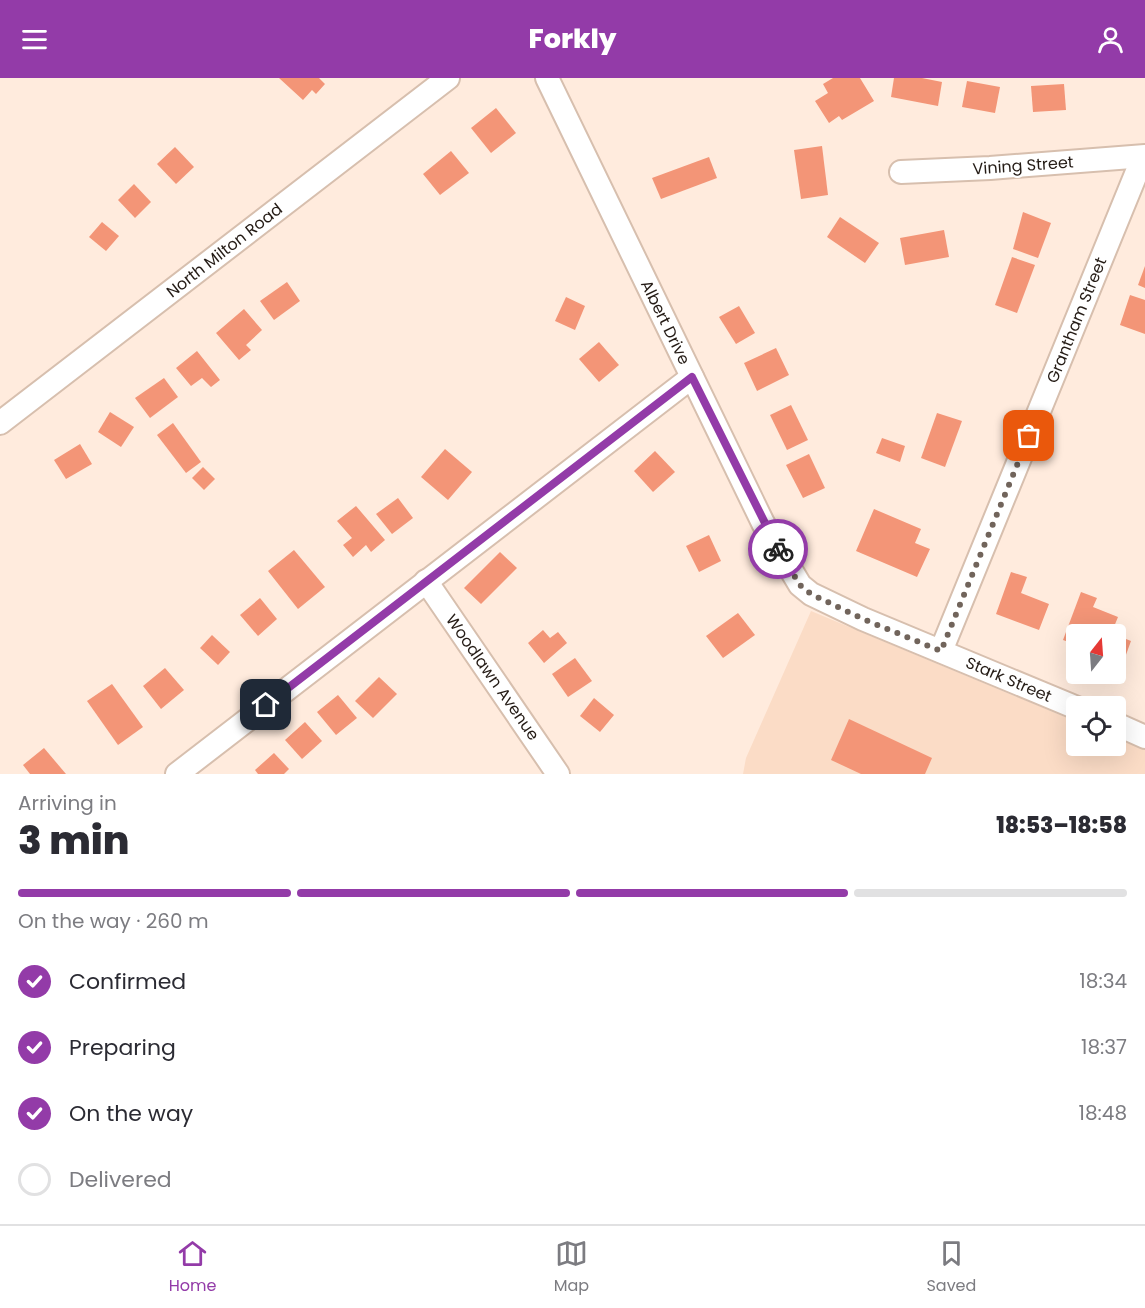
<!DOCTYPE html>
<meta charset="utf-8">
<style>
:root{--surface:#fff;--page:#f2f2f3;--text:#2b2b33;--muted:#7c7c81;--line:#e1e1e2;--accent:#933ba8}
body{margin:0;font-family:Poppins,sans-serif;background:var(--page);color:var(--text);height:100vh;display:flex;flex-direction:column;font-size:22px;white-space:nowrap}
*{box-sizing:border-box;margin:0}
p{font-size:20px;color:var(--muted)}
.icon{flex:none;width:33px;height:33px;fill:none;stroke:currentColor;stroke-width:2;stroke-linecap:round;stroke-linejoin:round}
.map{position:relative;height:696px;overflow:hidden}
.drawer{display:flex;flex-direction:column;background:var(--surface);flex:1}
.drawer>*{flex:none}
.needle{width:39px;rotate:17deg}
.fabs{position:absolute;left:1066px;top:546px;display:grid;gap:12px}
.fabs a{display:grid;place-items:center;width:60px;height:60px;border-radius:6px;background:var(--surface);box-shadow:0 6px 24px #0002;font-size:30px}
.pin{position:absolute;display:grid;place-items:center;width:51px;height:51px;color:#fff;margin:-26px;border-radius:12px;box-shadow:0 3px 9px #0006}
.courier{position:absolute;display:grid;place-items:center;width:60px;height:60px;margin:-30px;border:4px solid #933ba8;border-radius:50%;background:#fff;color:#222;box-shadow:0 2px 8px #0007}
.summary em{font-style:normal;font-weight:800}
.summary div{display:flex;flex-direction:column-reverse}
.summary{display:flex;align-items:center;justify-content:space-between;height:102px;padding:0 18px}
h1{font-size:39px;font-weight:800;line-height:45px}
.bar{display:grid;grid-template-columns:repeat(4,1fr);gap:9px 6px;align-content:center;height:72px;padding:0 18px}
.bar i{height:8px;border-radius:4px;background:var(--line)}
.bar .on{background:var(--accent)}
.bar p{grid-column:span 4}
ol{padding:0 18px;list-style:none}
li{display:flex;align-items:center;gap:18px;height:66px}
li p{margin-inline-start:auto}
li .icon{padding:6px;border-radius:50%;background:var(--accent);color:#fff;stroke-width:4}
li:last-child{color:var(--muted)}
li i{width:33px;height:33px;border:3px solid var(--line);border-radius:50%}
header{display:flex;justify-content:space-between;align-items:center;height:78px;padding:0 18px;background:var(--accent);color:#fff;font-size:27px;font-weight:800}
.tab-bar{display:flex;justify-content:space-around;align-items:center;height:84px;border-top:2px solid var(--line);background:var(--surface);font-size:16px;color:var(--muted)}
.tab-bar a{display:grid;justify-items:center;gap:3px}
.tab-bar .on{color:var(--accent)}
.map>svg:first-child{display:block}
.built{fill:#fbdcc6}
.building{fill:#f39577}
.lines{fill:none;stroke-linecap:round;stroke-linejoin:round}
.minor-casing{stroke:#d7bfae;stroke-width:26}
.minor{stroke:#fff;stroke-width:22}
.done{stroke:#71645b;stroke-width:6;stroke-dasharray:0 10.8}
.route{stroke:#933ba8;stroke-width:8}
.labels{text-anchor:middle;stroke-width:4.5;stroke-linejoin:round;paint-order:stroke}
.street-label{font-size:16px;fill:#241b15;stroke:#fff}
</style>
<header><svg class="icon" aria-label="menu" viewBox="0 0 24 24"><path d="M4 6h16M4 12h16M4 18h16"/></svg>Forkly<svg class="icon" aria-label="person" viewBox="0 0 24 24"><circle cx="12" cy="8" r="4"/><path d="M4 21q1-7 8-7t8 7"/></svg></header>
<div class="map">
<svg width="1145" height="696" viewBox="0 0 1145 696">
<rect width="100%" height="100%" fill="#ffebdd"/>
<path class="built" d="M811,533L1077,644V668H1116V660L1145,672V696H743L746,680Z"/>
<g class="building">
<path d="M279,0H319L325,6L316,16L312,12L303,22Z"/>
<path d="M833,0H860L874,23L842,42L839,38L829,45L815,23L828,15L823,6Z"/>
<path d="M894,0H922L942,4L938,28L891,19Z"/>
<path d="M967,3L1000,9L995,35L962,29Z"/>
<path d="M1064,6L1066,32L1033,34L1031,8Z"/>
<path d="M496,30L516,55L491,75L471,50Z"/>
<path d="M822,68L828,117L801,121L794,72Z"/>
<path d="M175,69L194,89L176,106L157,86Z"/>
<path d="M451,73L469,95L440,117L423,96Z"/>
<path d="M709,79L717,100L661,121L652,100Z"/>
<path d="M134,106L151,124L135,140L118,122Z"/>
<path d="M1023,134L1051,145L1038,180L1013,171Z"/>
<path d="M840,139L879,165L865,185L827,159Z"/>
<path d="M102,144L119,158L106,173L89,159Z"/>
<path d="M944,152L949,179L905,187L900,160Z"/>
<path d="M1012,179L1035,187L1017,235L995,227Z"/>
<path d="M1145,188V210L1138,207Z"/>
<path d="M287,204L300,223L274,242L260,223Z"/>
<path d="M1130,217L1145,222V256L1120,247Z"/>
<path d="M566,219L585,228L575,252L555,243Z"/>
<path d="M739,228L755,255L736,266L719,239Z"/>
<path d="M244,231L262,252L246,267L251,272L239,282L216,255Z"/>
<path d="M599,264L619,287L599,304L579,281Z"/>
<path d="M776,270L789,297L757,313L744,285Z"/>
<path d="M197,273L220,302L211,309L202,300L191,308L176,290Z"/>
<path d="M164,300L178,319L150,340L135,320Z"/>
<path d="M791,327L808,362L787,372L770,337Z"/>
<path d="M110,334L134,349L121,369L98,354Z"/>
<path d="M937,335L962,343L945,389L921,380Z"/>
<path d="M173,345L201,384L186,395L157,357Z"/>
<path d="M882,360L905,368L900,384L876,375Z"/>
<path d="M80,366L92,386L66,401L54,382Z"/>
<path d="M445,371L472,394L448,422L421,399Z"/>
<path d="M655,373L675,394L653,414L634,393Z"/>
<path d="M809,376L825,410L803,420L786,387Z"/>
<path d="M203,389L215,401L204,412L192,400Z"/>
<path d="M398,420L413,440L392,456L376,436Z"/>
<path d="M356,428L385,462L371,474L366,467L353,479L343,467L352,460L337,443Z"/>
<path d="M874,431L921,451L915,465L930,471L917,499L856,473Z"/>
<path d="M709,457L721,483L699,494L686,468Z"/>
<path d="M294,472L325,509L298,531L268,493Z"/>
<path d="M500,474L517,490L481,526L464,510Z"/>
<path d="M1011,494L1027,499L1021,515L1049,526L1039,552L996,536Z"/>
<path d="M1081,514L1097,520L1093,529L1118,539L1111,556H1077V567L1063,562Z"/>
<path d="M260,520L277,541L258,558L240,537Z"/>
<path d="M738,535L755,557L723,580L706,558Z"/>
<path d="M543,552L550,560L558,554L567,565L544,585L528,565Z"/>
<path d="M212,557L230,574L218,587L200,570Z"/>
<path d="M1116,557L1131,563L1123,585L1116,582Z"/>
<path d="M575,580L592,603L568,619L552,596Z"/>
<path d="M165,590L184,612L161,631L143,608Z"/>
<path d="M379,599L397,616L373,640L355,623Z"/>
<path d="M112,606L143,649L118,667L87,623Z"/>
<path d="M338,617L357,640L336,657L317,634Z"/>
<path d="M594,620L614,637L600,654L580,638Z"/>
<path d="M849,641L932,680L925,696H861L831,682Z"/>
<path d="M305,644L322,663L302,681L285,662Z"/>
<path d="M44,670L66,696H30L23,687Z"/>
<path d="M274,675L289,691L284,696H258L255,692Z"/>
</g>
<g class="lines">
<defs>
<g id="minor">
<path d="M547,0L763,445L800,507L811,516L863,541L1077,630"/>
<path d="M901,94L990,90L1145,78"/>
<path d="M0,345L448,0"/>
<path d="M426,503L558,696"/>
<path d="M941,573L1143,79"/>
<path d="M1116,646L1145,659"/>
<path d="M177,696L692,299"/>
</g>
</defs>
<use href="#minor" class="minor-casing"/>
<use href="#minor" class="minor"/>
</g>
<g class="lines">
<path class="done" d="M778,471L800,507L811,516L863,541L941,573L1029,358"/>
<path class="route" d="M266,627L692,299L778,471"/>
</g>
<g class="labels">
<g class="street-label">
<text transform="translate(1023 87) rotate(-4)" y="6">Vining Street</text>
<text transform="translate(224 172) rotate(-38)" y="6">North Milton Road</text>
<text transform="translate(1076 242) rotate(-68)" y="6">Grantham Street</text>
<text transform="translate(666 244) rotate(64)" y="6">Albert Drive</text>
<text transform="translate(493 599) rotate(55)" y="6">Woodlawn Avenue</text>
<text transform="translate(1009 601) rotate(23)" y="6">Stark Street</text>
</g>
</g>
</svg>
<div class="fabs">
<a><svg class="needle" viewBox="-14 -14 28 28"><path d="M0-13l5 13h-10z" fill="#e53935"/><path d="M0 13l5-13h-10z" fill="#7c7c81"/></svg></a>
<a><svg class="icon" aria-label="locate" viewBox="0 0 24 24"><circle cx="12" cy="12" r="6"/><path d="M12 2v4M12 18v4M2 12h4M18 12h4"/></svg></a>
</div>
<div class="pin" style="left:1029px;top:358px;background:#ea580c"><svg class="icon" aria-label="bag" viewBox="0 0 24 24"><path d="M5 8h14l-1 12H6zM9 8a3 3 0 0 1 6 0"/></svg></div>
<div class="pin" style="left:266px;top:627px;background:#1f2937"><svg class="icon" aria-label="home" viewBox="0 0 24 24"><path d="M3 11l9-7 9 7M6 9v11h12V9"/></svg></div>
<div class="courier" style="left:778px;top:471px"><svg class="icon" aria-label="bike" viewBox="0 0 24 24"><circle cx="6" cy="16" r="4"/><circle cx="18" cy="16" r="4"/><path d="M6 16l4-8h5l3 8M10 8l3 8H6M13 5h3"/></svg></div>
</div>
<section class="drawer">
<div class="summary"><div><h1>3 min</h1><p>Arriving in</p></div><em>18:53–18:58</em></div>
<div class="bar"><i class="on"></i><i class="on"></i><i class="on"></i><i></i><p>On the way · 260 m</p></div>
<ol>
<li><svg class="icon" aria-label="check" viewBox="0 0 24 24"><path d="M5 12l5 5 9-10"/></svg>Confirmed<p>18:34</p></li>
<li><svg class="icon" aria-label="check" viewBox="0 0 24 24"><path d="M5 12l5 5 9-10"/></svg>Preparing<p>18:37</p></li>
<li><svg class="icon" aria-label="check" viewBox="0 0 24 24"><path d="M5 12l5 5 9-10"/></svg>On the way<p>18:48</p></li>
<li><i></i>Delivered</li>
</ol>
</section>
<nav class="tab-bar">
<a class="on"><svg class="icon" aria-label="home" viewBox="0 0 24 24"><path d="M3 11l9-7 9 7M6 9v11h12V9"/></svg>Home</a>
<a><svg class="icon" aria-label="map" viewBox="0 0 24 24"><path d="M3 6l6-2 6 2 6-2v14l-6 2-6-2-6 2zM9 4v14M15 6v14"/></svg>Map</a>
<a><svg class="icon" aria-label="saved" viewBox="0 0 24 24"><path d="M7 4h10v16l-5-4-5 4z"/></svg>Saved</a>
</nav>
